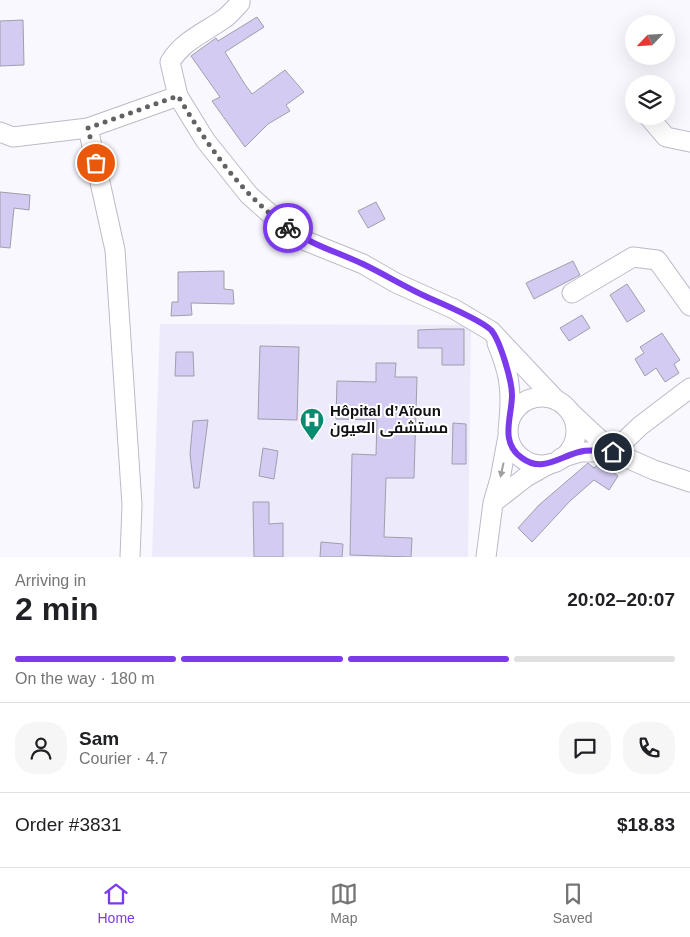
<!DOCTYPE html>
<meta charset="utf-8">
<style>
:root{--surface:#fff;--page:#f6f6f6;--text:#202124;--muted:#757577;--line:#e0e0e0;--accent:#7c3aed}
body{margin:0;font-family:Arial,Cairo,sans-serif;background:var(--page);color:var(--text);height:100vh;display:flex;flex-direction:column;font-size:19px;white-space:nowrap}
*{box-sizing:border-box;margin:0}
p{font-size:16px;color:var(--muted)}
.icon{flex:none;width:28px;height:28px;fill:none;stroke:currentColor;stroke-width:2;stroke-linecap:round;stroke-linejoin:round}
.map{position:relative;height:557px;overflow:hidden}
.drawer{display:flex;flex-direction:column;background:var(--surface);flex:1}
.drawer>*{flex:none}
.needle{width:32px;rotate:245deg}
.tools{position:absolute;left:625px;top:15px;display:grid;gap:10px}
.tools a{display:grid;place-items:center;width:50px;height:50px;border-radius:50%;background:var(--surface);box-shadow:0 5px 20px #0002;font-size:25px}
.pin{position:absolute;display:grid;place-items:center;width:42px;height:42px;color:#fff;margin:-21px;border:2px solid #fff;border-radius:50%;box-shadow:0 1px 5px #0007}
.courier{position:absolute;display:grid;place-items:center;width:50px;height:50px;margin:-25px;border:4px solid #7c3aed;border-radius:50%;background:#fff;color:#222;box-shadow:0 1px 6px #0007}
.headline em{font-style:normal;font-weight:700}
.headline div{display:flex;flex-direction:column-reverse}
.headline{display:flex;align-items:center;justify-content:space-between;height:85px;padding:0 15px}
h1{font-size:32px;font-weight:700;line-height:38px}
.bar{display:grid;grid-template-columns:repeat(4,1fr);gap:8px 5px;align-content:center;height:60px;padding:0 15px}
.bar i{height:6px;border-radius:4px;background:var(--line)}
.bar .selected{background:var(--accent)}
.bar p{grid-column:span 4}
.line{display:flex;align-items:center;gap:12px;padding:0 15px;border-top:1px solid var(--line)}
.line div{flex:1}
.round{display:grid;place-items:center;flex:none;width:52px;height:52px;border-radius:20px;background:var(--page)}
.menu{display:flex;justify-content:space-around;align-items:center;height:70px;border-top:1px solid var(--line);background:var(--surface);font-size:14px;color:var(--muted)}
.menu a{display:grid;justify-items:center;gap:2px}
.menu .selected{color:var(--accent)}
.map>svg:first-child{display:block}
.built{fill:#edeafc}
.building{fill:#d3cbf1;stroke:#a09eab}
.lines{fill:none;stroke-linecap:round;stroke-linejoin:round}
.minor-casing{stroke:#bdbac8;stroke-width:21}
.minor{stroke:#fff;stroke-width:19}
.oneway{fill:#9f9fa1}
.done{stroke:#626165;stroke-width:5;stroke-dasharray:0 9}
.route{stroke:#7c3aed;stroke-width:6}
.labels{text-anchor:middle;stroke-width:4;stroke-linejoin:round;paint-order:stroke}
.poi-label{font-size:15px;font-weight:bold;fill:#100f13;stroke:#fff;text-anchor:start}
</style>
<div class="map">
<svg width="690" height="557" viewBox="0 0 690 557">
<rect width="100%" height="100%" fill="#f9f8fe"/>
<path class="built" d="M160,324L471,325L468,557H152Z"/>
<g class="building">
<path d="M257,17L264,27L225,52L244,83L252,94L285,70L304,92L286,105L290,111L268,124L245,147L212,101L220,97L191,56L216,38L218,41Z"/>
<path d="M23,20L24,65L0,66V21Z"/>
<path d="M0,192L30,195L29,210L14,208L10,248L0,247Z"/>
<path d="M376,202L385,219L368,228L358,211Z"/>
<path d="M573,261L580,275L534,299L526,283Z"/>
<path d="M224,271V289L233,290L234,304L191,303L192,315L171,316L172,302H178V272Z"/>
<path d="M627,284L645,311L627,322L610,295Z"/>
<path d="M582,315L590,328L569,341L560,328Z"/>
<path d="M442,329H464V365H442V348H418V330Z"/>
<path d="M662,333L680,360L674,364L679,373L665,382L656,368L645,376L635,359L644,353L640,347Z"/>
<path d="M260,346L299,347L297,420L258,419Z"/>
<path d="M176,352H193L194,376H175Z"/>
<path d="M376,363H396L395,377H417L414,478H386L384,537L412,538L411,557L350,555L352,454L376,455L377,420L336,419L337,381L376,382Z"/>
<path d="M208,420L199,488H194L190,454L193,421Z"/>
<path d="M453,423L466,424V464H452Z"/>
<path d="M263,448L278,451L274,479L259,476Z"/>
<path d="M588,463L594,468L600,463L618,476L609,490L594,480L570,501L532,542L518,528L539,505Z"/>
<path d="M253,502H269V524L283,523V557H254Z"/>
<path d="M321,542L343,544L342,557H320Z"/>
</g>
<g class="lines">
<defs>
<g id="minor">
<path d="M240,0V3C234,9 229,16 222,20C202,34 183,41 170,62L178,96L205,140L249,195L276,219L306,241L363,264L396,283L454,309L491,331L556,400"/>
<path d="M648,116L666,137L690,142"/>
<path d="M88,128L115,250L132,505L130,557"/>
<path d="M0,132L13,137L88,128L178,96"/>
<path d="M572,293L633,257L657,260L690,306"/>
<path d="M497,343C509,372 512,389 509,420"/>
<circle cx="542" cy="431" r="34"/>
<path d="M570,412L613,452L654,470L690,482"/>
<path d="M561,458L580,452H613L640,426L690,388"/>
<path d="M494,502L526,477L549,464"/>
<path d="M486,557L493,503L500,479L508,436"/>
</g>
</defs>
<use href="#minor" class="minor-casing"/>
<use href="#minor" class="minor"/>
</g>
<defs><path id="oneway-solid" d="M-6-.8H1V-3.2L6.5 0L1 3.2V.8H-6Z" transform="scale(1.25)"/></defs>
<use class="oneway" href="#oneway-solid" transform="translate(502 470) rotate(102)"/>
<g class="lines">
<path class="done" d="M96,163L88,128L178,96C208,146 240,193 288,228"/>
<path class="route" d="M288,228C314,246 335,251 363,264C384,274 405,287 427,297C441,303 481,320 491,330C500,340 512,381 512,395C512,417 499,442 522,458C542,473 559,457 579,452C590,449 602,451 613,452"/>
</g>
<defs>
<symbol id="hospital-pin" viewBox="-11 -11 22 30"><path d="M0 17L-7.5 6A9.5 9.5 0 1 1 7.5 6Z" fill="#078b71" stroke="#fff"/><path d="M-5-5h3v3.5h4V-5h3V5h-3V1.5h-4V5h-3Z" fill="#fff"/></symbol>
</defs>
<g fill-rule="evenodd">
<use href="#hospital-pin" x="298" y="406" width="28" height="38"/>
</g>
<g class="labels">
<g class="poi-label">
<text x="330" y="416">Hôpital d’Aïoun<tspan x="330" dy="17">مستشفى العيون</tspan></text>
</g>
</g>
</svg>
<div class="tools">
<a><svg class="needle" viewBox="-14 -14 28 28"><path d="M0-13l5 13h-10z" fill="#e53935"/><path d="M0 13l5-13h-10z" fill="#757577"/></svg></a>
<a><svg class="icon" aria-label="layers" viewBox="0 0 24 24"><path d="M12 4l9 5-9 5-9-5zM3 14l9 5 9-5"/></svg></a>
</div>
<div class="pin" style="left:96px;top:163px;background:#ea580c"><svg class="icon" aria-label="bag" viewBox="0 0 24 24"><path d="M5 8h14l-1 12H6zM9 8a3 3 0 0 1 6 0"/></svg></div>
<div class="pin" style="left:613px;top:452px;background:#1f2937"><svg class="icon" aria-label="home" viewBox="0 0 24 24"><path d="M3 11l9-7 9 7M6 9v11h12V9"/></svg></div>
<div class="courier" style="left:288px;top:228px"><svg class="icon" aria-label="bike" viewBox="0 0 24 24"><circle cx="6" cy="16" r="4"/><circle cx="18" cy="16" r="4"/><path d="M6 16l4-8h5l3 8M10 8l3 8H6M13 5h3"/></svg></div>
</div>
<section class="drawer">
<div class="headline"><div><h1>2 min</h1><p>Arriving in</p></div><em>20:02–20:07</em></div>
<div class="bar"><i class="selected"></i><i class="selected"></i><i class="selected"></i><i></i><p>On the way · 180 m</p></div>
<div class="line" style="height:90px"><a class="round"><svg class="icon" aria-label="person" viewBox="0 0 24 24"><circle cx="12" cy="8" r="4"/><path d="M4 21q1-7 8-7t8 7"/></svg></a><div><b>Sam</b><p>Courier · 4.7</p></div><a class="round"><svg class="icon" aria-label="chat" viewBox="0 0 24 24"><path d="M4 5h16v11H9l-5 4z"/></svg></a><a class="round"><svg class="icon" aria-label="phone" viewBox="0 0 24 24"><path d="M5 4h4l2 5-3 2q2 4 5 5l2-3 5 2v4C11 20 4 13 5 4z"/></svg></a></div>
<div class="line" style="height:65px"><div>Order #3831</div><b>$18.83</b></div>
</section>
<nav class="menu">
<a class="selected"><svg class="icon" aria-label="home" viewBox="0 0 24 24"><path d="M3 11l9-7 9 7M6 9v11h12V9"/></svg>Home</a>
<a><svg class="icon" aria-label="map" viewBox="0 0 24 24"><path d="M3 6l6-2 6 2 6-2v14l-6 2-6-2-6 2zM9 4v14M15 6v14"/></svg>Map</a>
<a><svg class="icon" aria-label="saved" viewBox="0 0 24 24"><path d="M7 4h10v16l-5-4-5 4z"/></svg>Saved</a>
</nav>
